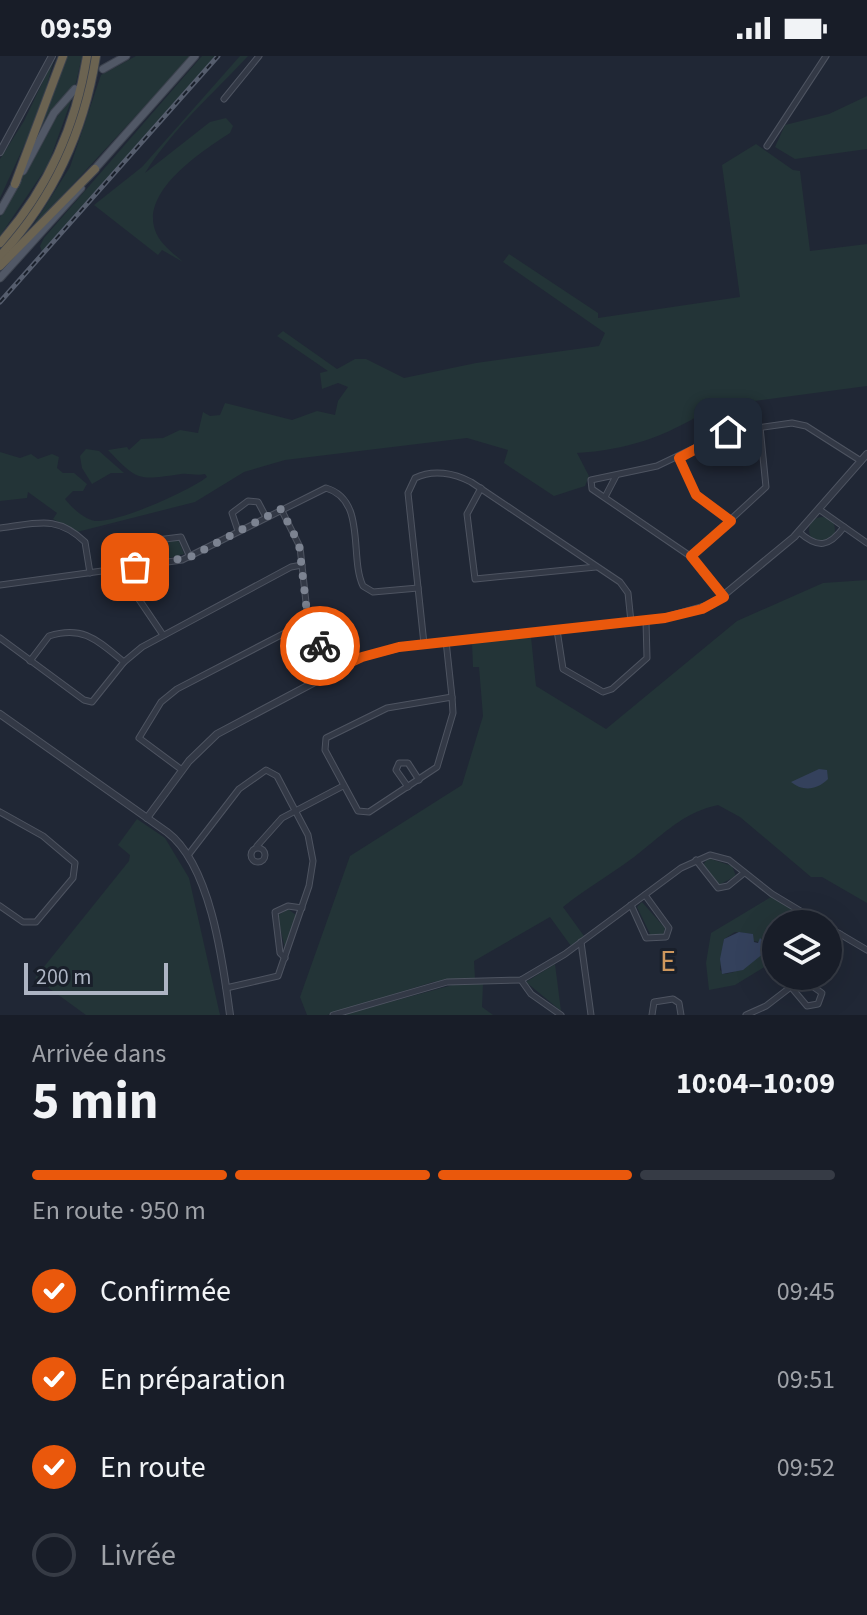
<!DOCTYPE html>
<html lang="fr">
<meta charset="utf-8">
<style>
:root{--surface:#181d28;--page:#212630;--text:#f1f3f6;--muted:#9fa2a8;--line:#363b45;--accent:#ea580c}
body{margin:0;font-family:"Source Sans 3",sans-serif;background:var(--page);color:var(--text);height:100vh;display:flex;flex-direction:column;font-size:30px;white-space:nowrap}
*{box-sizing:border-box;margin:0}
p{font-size:26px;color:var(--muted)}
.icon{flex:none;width:44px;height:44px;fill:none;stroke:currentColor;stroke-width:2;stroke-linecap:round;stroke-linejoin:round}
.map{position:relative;height:959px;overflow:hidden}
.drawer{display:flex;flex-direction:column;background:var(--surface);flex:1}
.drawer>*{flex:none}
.tools{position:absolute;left:762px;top:854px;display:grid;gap:16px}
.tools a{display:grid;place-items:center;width:80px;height:80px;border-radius:50%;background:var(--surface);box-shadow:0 8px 32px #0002,0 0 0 2px var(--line);font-size:40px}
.scale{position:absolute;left:24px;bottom:20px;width:144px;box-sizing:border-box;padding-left:8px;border:4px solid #adb4c3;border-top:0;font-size:22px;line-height:28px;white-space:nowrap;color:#adb4c3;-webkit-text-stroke:6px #191f2a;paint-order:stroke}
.pin{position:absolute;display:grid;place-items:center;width:68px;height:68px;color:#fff;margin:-34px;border-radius:16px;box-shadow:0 4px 12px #0006}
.courier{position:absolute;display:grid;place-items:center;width:80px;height:80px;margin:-40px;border:6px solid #ea580c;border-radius:50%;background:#fff;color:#222;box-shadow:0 2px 10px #0007}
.overview em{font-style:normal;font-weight:700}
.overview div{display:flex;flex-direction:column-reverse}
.overview{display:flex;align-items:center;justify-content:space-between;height:136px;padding:0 32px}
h1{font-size:52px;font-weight:700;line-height:60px}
.bar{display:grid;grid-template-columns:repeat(4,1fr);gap:12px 8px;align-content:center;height:96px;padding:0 32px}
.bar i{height:10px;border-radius:6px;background:var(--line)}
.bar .active{background:var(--accent)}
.bar p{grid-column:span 4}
ol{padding:0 32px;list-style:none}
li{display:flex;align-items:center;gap:24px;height:88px}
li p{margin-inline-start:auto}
li .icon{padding:8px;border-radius:50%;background:var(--accent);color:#fff;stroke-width:4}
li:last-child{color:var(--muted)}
li i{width:44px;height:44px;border:4px solid var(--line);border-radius:50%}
.status{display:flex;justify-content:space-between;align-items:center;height:56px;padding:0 40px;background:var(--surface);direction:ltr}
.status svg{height:22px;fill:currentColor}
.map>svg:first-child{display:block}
.green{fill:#233437;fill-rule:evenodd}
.water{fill:#34415c}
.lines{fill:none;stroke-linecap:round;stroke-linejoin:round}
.minor-casing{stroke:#4e5461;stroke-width:7}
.tertiary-casing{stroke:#4e5461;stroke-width:8}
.primary-casing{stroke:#3d434f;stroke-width:9}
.motorway-casing{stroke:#3b414d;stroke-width:10}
.minor{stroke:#333946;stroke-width:5}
.tertiary{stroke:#333946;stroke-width:6}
.primary{stroke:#515866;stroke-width:7}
.motorway{stroke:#6b6351;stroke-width:8}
.rail-casing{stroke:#555d6d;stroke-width:5}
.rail{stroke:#191f2a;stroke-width:2;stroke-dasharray:6;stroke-linecap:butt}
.done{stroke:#7c8391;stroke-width:8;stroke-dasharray:0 14.4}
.route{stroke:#ea580c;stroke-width:10}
.labels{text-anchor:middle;stroke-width:6;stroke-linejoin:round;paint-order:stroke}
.neighbourhood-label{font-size:30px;letter-spacing:2px;fill:#ce975d;stroke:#191f2a}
</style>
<div class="status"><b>09:59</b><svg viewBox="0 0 49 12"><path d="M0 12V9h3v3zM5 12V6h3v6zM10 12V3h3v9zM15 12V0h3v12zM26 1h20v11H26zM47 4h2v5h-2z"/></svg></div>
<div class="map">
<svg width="867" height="959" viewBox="0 0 867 959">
<rect width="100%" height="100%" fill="#202735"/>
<g class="green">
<path d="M55,0L39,57L0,142V103L24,65Z"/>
<path d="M65,0H82L76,27L50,55L34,86Z"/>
<path d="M136,0H191L29,176L70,111L101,19Z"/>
<path d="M202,0H216L42,196L40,190L44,182Z"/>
<path d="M240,0H248C213,38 174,71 145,117L210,66L226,62L233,70L230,77C204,94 141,134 155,174C159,187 173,197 183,206L162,194L158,199L94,149L142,111Z"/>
<path d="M867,40V93L795,103L775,91L785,69L829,58Z"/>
<path d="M72,42L48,109L0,180V161L48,72Z"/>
<path d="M756,88L793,114L800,115L810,195L867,188V330L710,351L721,374L717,376L706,355C665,381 626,394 577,397L589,420L585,430L554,440L504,407L508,394L467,382L285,404L244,416L195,446L77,476L53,463L57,457L28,436L27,442L0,445V396L20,402L31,398L38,403L52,398L59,401L57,412L63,417H74L87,428L83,435H73L65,443C71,451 84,463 95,465C118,467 189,435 207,421L205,418C196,420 189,417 181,418C139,424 138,426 108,394L127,391L129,394L141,383L163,382L180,374L198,377L203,356L210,360L220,359L225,347L292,364L317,355L335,359L338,345L348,331L338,327L322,333L320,317L328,315L277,280L283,275L337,313L355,303H366L404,322L476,307L599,290L605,277L503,206L509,198L598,257V262L740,241L722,109Z"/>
<path d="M86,393L99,395L124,417H111L92,428L82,412L80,400Z"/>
<circle cx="822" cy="474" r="13"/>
<path d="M178,483L184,498L162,504L155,501V488Z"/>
<path d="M867,524V847L822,821H811L740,761L718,749C686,756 669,773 644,793C619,814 589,830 563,851L584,880L571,890L550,861L474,905L475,923L433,926L327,959H307L300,941L350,800L462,729L483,660L479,611H473L472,587L531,581L536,630L606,673L737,565L823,527Z"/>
<path d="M137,763L165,782L189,822L220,959H86L35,922L129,805L130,799L118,789Z"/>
<path d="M708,802L732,810L736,820L719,829L703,809Z"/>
<path d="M771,841L798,857L792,868H776V904L735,929L709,934L706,907L711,877ZM735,876L752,878L753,885L759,886L734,916L725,918L720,914L724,883Z"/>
<path d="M642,846L665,872L663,879L651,880L637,851Z"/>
<path d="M288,853L296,859L285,892L277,860Z"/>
<path d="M555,908L561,955L526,926Z"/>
<path d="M460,927L483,928L482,951L493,959H342Z"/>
</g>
<g class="water">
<path d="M819,713L827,714L828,723C817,734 803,736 791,726Z"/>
<path d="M739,876L753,878L754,886L758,887L760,882L770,892L743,914L722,918L720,903L724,883Z"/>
</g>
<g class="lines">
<defs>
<g id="minor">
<path d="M224,43L259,0"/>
<path d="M767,90L826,0"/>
<path d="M679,402L696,439L731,465"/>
<path d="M481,432L467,458L475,523L596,511"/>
<path d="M605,441L616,420"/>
<path d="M281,453L300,491L308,565L332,615"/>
<path d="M820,454L867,487"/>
<path d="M0,472C36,468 56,458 85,486L90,517"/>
<path d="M238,475L232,457L248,445L258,446L266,461"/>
<path d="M799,476C818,493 829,491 844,471"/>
<path d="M691,500L766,431L760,371"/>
<path d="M153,509L151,490L157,484L181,481L190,501"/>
<path d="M130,512L134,536L163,579"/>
<path d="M0,529L182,504L326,432C367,444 349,501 363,530L373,536L418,532"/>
<path d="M724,541L693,502L592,433L591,424L657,410L728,376L792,367L806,370L861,405"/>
<path d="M557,574L563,613L603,636L612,633L647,602L646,565"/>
<path d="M0,582L84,644L92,646L124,606L142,591L291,511L302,509"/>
<path d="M446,585L452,641"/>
<path d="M424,588L408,437L415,422C433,413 454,417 471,426L620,526L628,537L631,566"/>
<path d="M30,605L49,580C84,569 98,585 124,606"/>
<path d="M452,641L453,657L437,711L369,756L358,755L325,694L326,682L387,652Z"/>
<path d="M182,714L139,682L161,646L177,633L308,565"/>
<path d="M408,731L396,714L399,707H408L419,724"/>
<path d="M0,756L43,780L75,807L73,822L36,866H23L0,850"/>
<path d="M257,790L282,762L343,730"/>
<circle cx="258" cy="799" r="7"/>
<path d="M189,798L239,733L266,714L277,720L308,779L313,805L309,830L278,920L226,932"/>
<path d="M696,804L718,832L728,830L744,817"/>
<path d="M631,849L646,882L666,881L669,872L645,839"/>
<path d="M828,871L867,894"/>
<path d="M581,886L591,959"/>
<path d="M828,899L840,878"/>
<path d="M285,902L280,897L275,856L288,850L302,852"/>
<path d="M521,924L531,938L561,959"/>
<path d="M791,931L807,950L818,948L822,937L802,923"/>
<path d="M333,959L447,926L521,924L565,898L681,812L710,799L729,804L772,838L822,868"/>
<path d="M652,959L654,946L673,943L679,947L681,959"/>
<path d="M746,959L766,950L805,920"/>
</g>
<g id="tertiary">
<path d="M0,96L52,0"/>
<path d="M0,658L167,776C211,809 223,907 230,959"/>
<path d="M147,762L189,705L217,678L362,601L405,590L660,563L713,548L794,481L867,398"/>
</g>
<g id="primary">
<path d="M103,13L126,0"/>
<path d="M23,115L54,57L75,33"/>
<path d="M93,115L195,0"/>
<path d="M0,155L17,125"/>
<path d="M0,222L81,132"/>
</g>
<g id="motorway">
<path d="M15,128L63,0"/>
<path d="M0,187C47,134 76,70 87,0"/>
<path d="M0,200C52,144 84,75 96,0"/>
<path d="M0,210L95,113"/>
</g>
</defs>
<use href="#minor" class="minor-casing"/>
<use href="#tertiary" class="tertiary-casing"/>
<use href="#primary" class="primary-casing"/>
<use href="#motorway" class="motorway-casing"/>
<use href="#minor" class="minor"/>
<use href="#tertiary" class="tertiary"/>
<use href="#primary" class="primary"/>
<use href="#motorway" class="motorway"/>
<defs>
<path id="rail" d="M0,246L218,0"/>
</defs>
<use href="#rail" class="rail-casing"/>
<use href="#rail" class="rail"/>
</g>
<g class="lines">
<path class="done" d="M135,511L190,501L281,453L299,488L308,565L320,590"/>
<path class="route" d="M320,590L332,615L362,601L399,591L665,562L702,553L724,541L691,500L731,465L696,439L679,402L728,376"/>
</g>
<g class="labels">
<g class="neighbourhood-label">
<text x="669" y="915">E</text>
</g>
</g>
</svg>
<div class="tools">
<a><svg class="icon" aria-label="layers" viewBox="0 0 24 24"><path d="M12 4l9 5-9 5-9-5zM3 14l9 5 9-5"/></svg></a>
</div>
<div class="scale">200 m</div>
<div class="pin" style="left:135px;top:511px;background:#ea580c"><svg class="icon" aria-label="bag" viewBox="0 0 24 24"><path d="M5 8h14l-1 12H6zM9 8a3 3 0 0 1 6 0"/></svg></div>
<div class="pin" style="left:728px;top:376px;background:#1f2937"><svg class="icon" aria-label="home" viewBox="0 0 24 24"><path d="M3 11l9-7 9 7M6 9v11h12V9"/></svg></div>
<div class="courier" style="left:320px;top:590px"><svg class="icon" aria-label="bike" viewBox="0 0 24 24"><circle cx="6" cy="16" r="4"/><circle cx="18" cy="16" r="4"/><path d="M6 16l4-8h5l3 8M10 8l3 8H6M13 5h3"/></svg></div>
</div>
<section class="drawer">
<div class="overview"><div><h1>5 min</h1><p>Arrivée dans</p></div><em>10:04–10:09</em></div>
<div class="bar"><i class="active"></i><i class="active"></i><i class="active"></i><i></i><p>En route · 950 m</p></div>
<ol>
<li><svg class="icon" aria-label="check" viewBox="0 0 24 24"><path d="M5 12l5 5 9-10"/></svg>Confirmée<p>09:45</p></li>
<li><svg class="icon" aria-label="check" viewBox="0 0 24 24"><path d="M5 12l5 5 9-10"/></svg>En préparation<p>09:51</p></li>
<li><svg class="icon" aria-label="check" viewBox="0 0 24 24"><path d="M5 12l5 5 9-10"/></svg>En route<p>09:52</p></li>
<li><i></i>Livrée</li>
</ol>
</section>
